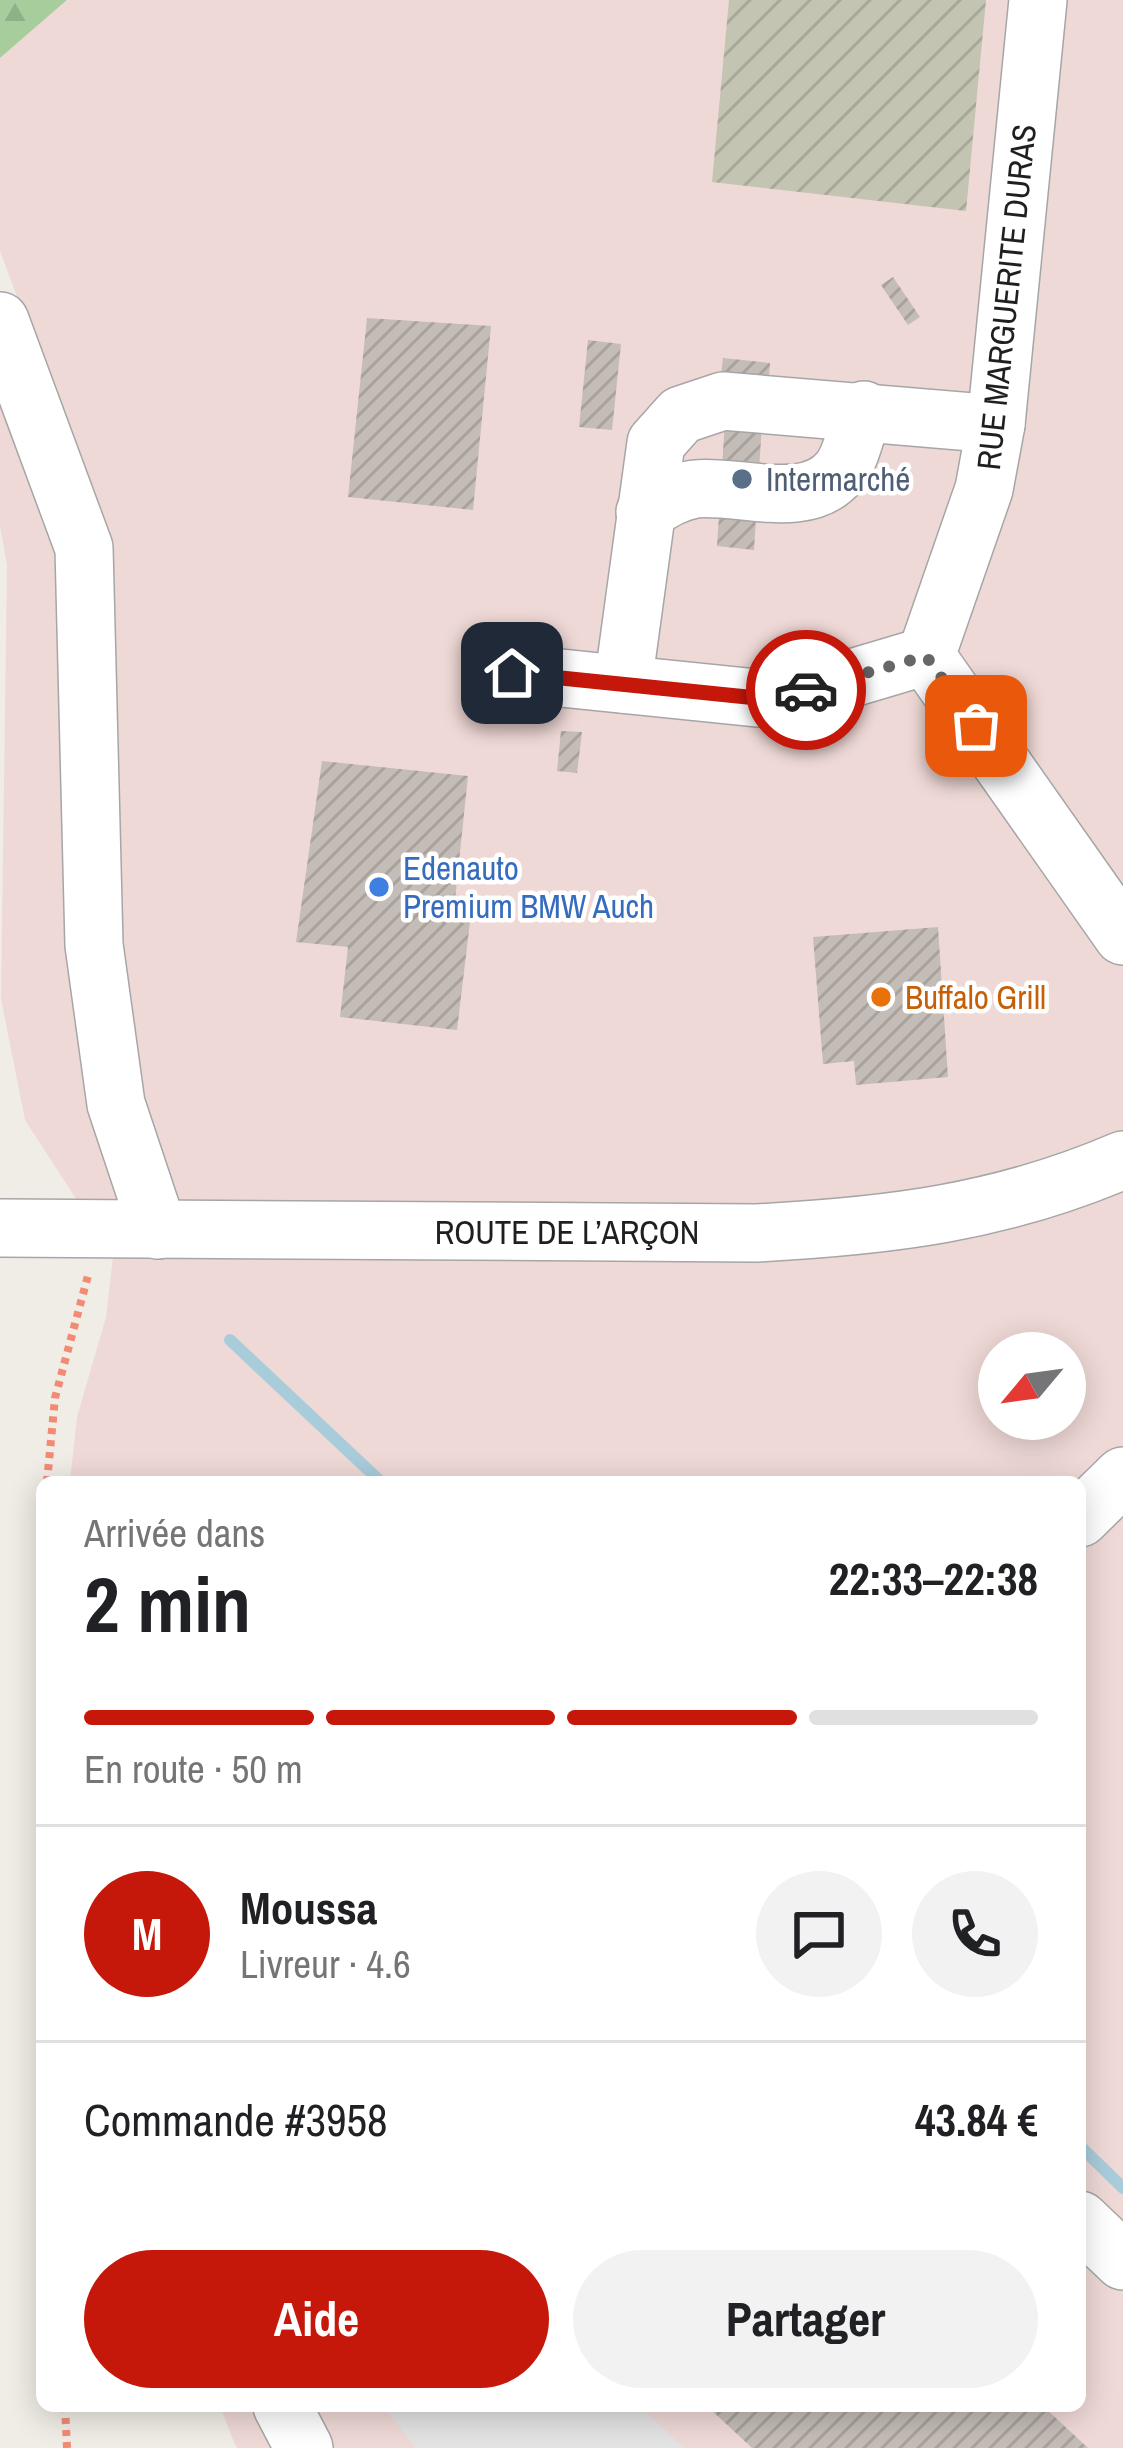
<!DOCTYPE html>
<html lang="fr">
<meta charset="utf-8">
<style>
:root{--surface:#fff;--page:#f2f2f2;--text:#202124;--muted:#757577;--line:#e0e0e0;--accent:#c5170a}
body{margin:0;font-family:"Archivo Narrow",sans-serif;background:var(--page);color:var(--text);height:100vh;display:flex;flex-direction:column;font-size:45px;white-space:nowrap}
*{box-sizing:border-box;margin:0}
p{font-size:39px;color:var(--muted)}
.icon{flex:none;width:66px;height:66px;fill:none;stroke:currentColor;stroke-width:2;stroke-linecap:round;stroke-linejoin:round}
.map{position:relative;flex:1;overflow:hidden}
.drawer{position:absolute;left:36px;top:1476px;width:1050px;height:936px;display:flex;flex-direction:column;background:var(--surface);border-radius:18px;box-shadow:0 6px 30px #0003}
.drawer>*{flex:none}
.needle{width:78px;rotate:241deg}
.controls{position:absolute;left:978px;top:1332px;display:grid;gap:24px}
.controls a{display:grid;place-items:center;width:108px;height:108px;border-radius:50%;background:var(--surface);box-shadow:0 6px 30px #0003;font-size:60px}
.pin{position:absolute;display:grid;place-items:center;width:102px;height:102px;color:#fff;margin:-51px;border-radius:24px;box-shadow:0 6px 18px #0006}
.courier{position:absolute;display:grid;place-items:center;width:120px;height:120px;margin:-60px;border:9px solid #c5170a;border-radius:50%;background:#fff;color:#222;box-shadow:0 3px 15px #0007}
.headline em{font-style:normal;font-weight:700}
.headline div{display:flex;flex-direction:column-reverse}
.headline{display:flex;align-items:center;justify-content:space-between;height:204px;padding:0 48px}
h1{font-size:78px;font-weight:700;line-height:90px}
.bar{display:grid;grid-template-columns:repeat(4,1fr);gap:18px 12px;align-content:center;height:144px;padding:0 48px}
.bar i{height:15px;border-radius:9px;background:var(--line)}
.bar .current{background:var(--accent)}
.bar p{grid-column:span 4}
.line{display:flex;align-items:center;gap:30px;padding:0 48px;border-top:3px solid var(--line)}
.line div{flex:1}
.round{display:grid;place-items:center;flex:none;width:126px;height:126px;border-radius:63px;background:var(--page)}
.primary-button{display:flex;gap:24px;margin-top:auto;padding:24px 48px}
.primary-button a{flex:1;height:138px;border-radius:72px;background:var(--accent);color:#fff;font-size:48px;font-weight:700;line-height:138px;text-align:center}
.primary-button a+a{background:var(--page);color:var(--text)}
.map>svg:first-child{display:block}
.commercial{fill:#efd9d6;fill-rule:evenodd}
.construction{fill:url(#construction-furrows)}
.forest{fill:url(#forest-firs)}
.parking{fill:#e3e3e3}
.lines{fill:none;stroke-linecap:round;stroke-linejoin:round}
.stream{stroke:#a9ccdb;stroke-width:12}
.building{fill:url(#building-hatch)}
.minor-casing{stroke:#a6a6a6;stroke-width:60}
.path{stroke:#f38a74;stroke-width:8;stroke-dasharray:6 6;stroke-linecap:butt}
.minor{stroke:#fff;stroke-width:57}
.done{stroke:#686765;stroke-width:12;stroke-dasharray:0 21.6}
.route{stroke:#c5170a;stroke-width:15}
.service-dot{fill:#5c6f8a;stroke:#fff;stroke-width:4.5}
.shop-dot{fill:#3f7fe0;stroke:#fff;stroke-width:4.5}
.food-dot{fill:#e8710a;stroke:#fff;stroke-width:4.5}
.labels{text-anchor:middle;stroke-width:9;stroke-linejoin:round;paint-order:stroke}
.street-label{font-size:33px;fill:#1f1f1f;stroke:#fff}
.service-label{font-size:33px;fill:#4e5e75;stroke:#fff;text-anchor:start}
.shop-label{font-size:33px;fill:#366cbe;stroke:#fff;text-anchor:start}
.food-label{font-size:33px;fill:#c56008;stroke:#fff;text-anchor:start}
</style>
<div class="map">
<svg width="1123" height="2448" viewBox="0 0 1123 2448">
<defs>
<pattern id="construction-furrows" width="10" height="10" patternUnits="userSpaceOnUse" patternTransform="scale(3)"><rect width="10" height="10" fill="#c3c4b2"/><path d="M-1 1l2-2M0 10L10 0M9 11l2-2" fill="none" stroke="#a7a899"/></pattern>
<pattern id="forest-firs" width="22" height="20" patternUnits="userSpaceOnUse" patternTransform="scale(3)"><rect width="22" height="20" fill="#a8cd9d"/><path d="M5 1l3.5 6h-7zM16 11l3.5 6h-7z" fill="#90b087"/></pattern>
<pattern id="building-hatch" width="6" height="6" patternUnits="userSpaceOnUse" patternTransform="scale(3)"><rect width="6" height="6" fill="#c4bcb6"/><path d="M-1 1l2-2M0 6l6-6M5 7l2-2" fill="none" stroke="#a8a19c"/></pattern>
</defs>
<rect width="100%" height="100%" fill="#f0ede6"/>
<path class="commercial" d="M67,0H1123V2448H237L234,2442L220,2406H1080V1482H70L77,1417L106,1317L113,1256L25,1120L1,999L7,565L0,526V351L22,310L0,251V58ZM999,1353H1065V1419H999Z"/>
<path class="construction" d="M729,0H986L966,211L712,182Z"/>
<path class="forest" d="M0,0H67L0,58Z"/>
<path class="parking" d="M383,2406H639L685,2448H416Z"/>
<g class="lines">
<g class="stream">
<path d="M230,1340L381,1482"/>
<path d="M1080,2146L1123,2188"/>
</g>
</g>
<g class="building">
<path d="M893,277L920,317L908,325L881,285Z"/>
<path d="M367,318L491,326L473,510L348,497Z"/>
<path d="M588,340L621,344L612,430L579,427Z"/>
<path d="M723,358L770,363L769,377L721,374Z"/>
<path d="M725,421L762,423L754,550L717,546Z"/>
<path d="M561,731L582,732L577,773L557,771Z"/>
<path d="M322,761L468,776L453,919L470,922L457,1030L340,1017L348,947L296,942Z"/>
<path d="M938,927L948,1077L856,1085L854,1061L823,1064L813,937Z"/>
<path d="M707,2406H1043L1088,2448H752Z"/>
</g>
<g class="lines">
<defs>
<g id="minor">
<path d="M1038,0L996,424L984,489L926,656L1123,936"/>
<path d="M0,321L84,548L94,945L116,1104L158,1230"/>
<path d="M645,512C661,502 676,492 695,489C739,484 807,512 840,471C852,456 857,427 864,410"/>
<path d="M512,673L757,698L815,689L926,656"/>
<path d="M623,684L656,443L681,415L723,401L996,424"/>
<path d="M0,1228L756,1233C888,1226 1000,1213 1123,1160"/>
<path d="M1080,1518L1123,1476"/>
<path d="M1080,2220L1123,2261"/>
<path d="M282,2406L304,2448"/>
</g>
</defs>
<use href="#minor" class="minor-casing"/>
<g class="path">
<path d="M47,1482L55,1398L89,1272"/>
<path d="M65,2406L67,2448"/>
</g>
<use href="#minor" class="minor"/>
</g>
<g class="lines">
<path class="done" d="M806,690L926,656L976,726"/>
<path class="route" d="M512,673L757,698L806,690"/>
</g>
<circle class="service-dot" cx="742" cy="479" r="12"/>
<circle class="shop-dot" cx="379" cy="887" r="12"/>
<circle class="food-dot" cx="881" cy="997" r="12"/>
<g class="labels">
<g class="street-label">
<text transform="translate(1006 297) rotate(-84)" y="12">RUE MARGUERITE DURAS</text>
<text x="567" y="1244">ROUTE DE L’ARÇON</text>
</g>
<g class="service-label">
<text x="766" y="491">Intermarché</text>
</g>
<g class="shop-label">
<text x="403" y="880">Edenauto<tspan x="403" dy="38">Premium BMW Auch</tspan></text>
</g>
<g class="food-label">
<text x="905" y="1009">Buffalo Grill</text>
</g>
</g>
</svg>
<div class="controls">
<a><svg class="needle" viewBox="-14 -14 28 28"><path d="M0-13l5 13h-10z" fill="#e53935"/><path d="M0 13l5-13h-10z" fill="#757577"/></svg></a>
</div>
<div class="pin" style="left:976px;top:726px;background:#ea580c"><svg class="icon" aria-label="bag" viewBox="0 0 24 24"><path d="M5 8h14l-1 12H6zM9 8a3 3 0 0 1 6 0"/></svg></div>
<div class="pin" style="left:512px;top:673px;background:#1f2937"><svg class="icon" aria-label="home" viewBox="0 0 24 24"><path d="M3 11l9-7 9 7M6 9v11h12V9"/></svg></div>
<div class="courier" style="left:806px;top:690px"><svg class="icon" aria-label="car" viewBox="0 0 24 24"><path d="M5 17H2v-5l4-1 3-4h7l3 4 3 1v5h-3M9 17h6M6 11h13"/><circle cx="7" cy="17" r="2"/><circle cx="17" cy="17" r="2"/></svg></div>
<section class="drawer">
<div class="headline"><div><h1>2 min</h1><p>Arrivée dans</p></div><em>22:33–22:38</em></div>
<div class="bar"><i class="current"></i><i class="current"></i><i class="current"></i><i></i><p>En route · 50 m</p></div>
<div class="line" style="height:216px"><b class="round" style="background:var(--accent);color:#fff">M</b><div><b>Moussa</b><p>Livreur · 4.6</p></div><a class="round"><svg class="icon" aria-label="chat" viewBox="0 0 24 24"><path d="M4 5h16v11H9l-5 4z"/></svg></a><a class="round"><svg class="icon" aria-label="phone" viewBox="0 0 24 24"><path d="M5 4h4l2 5-3 2q2 4 5 5l2-3 5 2v4C11 20 4 13 5 4z"/></svg></a></div>
<div class="line" style="height:156px"><div>Commande #3958</div><b>43.84 €</b></div>
<div class="primary-button"><a>Aide</a><a>Partager</a></div>
</section>
</div>
